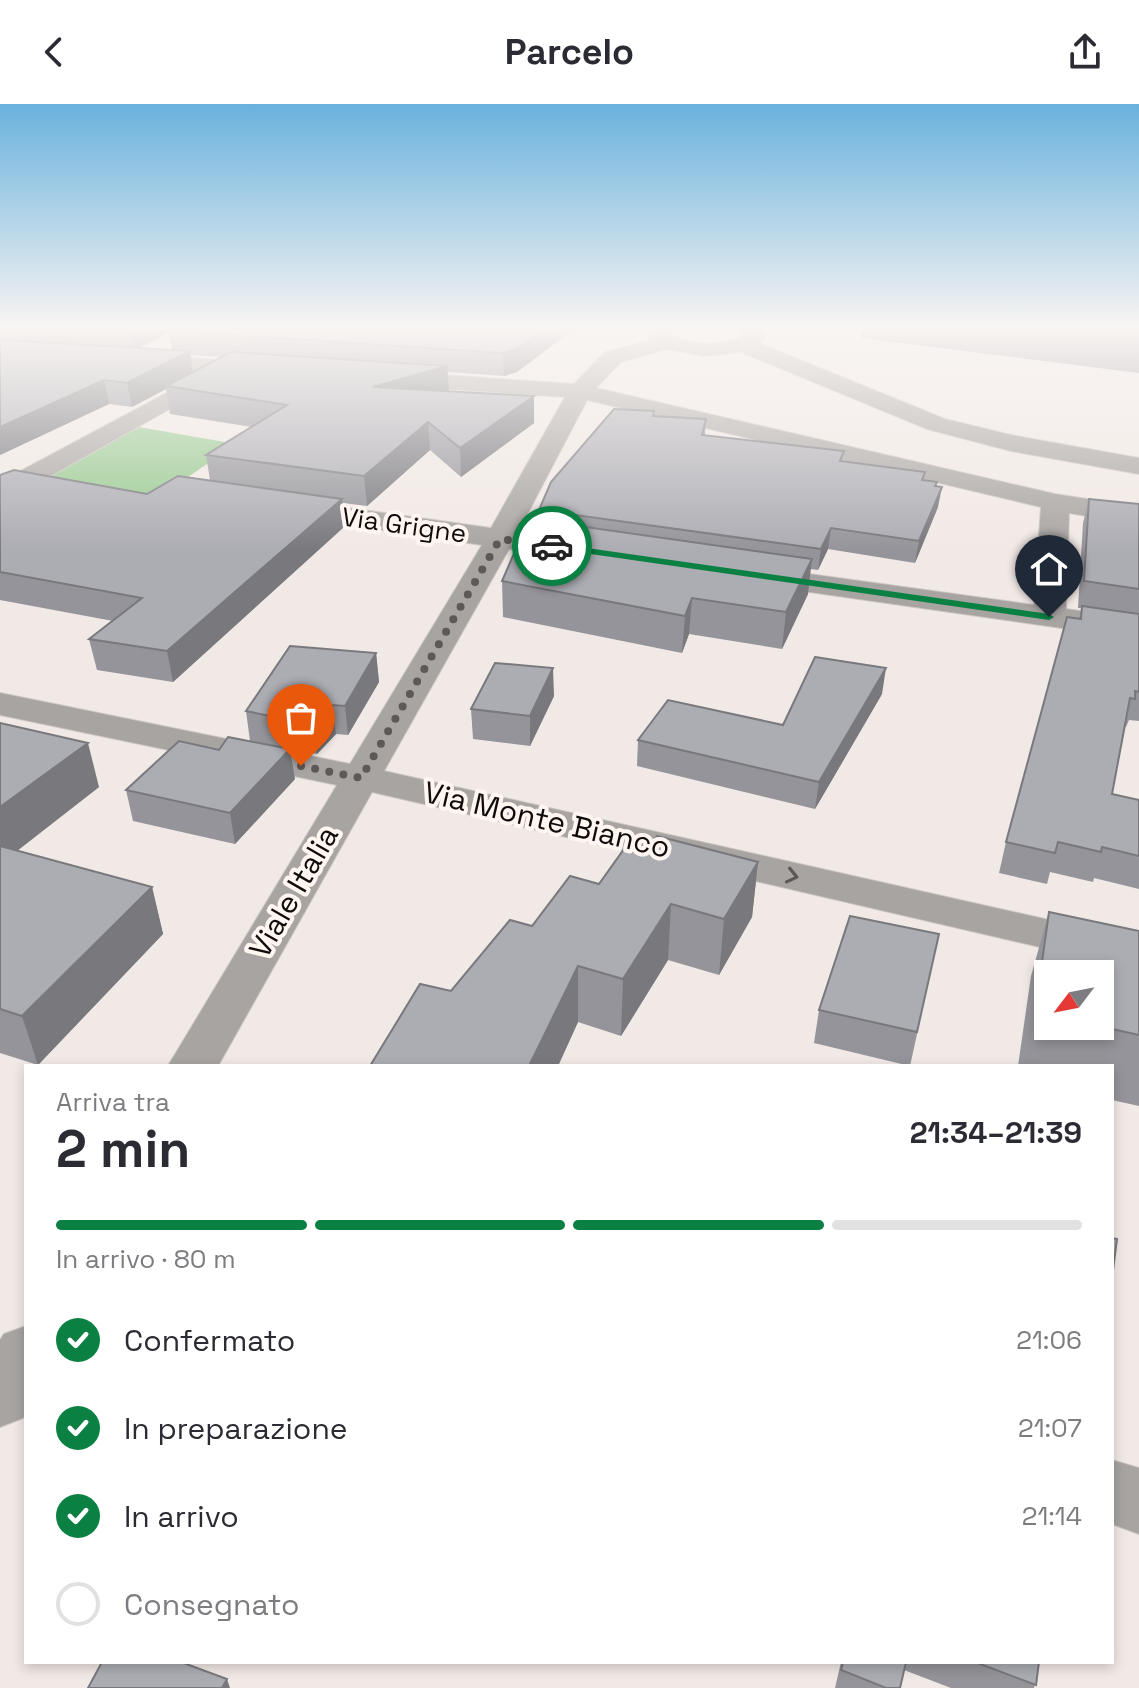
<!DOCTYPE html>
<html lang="it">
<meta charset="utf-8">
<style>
:root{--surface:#fff;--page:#f2f2f3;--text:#2b2b33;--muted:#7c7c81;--line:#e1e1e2;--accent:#0b8043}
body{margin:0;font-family:"Space Grotesk",sans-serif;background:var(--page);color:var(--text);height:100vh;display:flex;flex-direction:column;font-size:30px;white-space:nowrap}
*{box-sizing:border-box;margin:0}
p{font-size:26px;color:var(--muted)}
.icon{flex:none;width:44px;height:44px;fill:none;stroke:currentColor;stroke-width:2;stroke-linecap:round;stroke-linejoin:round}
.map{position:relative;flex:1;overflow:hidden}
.sheet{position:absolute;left:24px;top:960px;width:1090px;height:600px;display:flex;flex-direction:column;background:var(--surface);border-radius:0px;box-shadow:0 4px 12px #0003}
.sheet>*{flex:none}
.needle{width:52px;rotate:238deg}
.controls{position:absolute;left:1034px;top:856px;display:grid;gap:16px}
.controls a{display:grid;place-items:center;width:80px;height:80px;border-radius:0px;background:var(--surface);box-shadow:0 4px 12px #0003;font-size:40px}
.pin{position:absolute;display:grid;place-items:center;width:68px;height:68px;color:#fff;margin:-82px -34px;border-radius:50% 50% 50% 0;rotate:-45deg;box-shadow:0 0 8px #0007}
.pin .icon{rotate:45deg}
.courier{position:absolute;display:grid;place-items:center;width:80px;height:80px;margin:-40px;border:6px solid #0b8043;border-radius:50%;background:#fff;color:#222;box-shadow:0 2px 10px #0007}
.head em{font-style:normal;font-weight:700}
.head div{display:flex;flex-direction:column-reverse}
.head{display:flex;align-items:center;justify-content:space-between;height:136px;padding:0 32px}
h1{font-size:52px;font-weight:700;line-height:60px}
.bar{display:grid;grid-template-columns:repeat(4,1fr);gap:12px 8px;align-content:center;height:96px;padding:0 32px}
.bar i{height:10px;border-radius:6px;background:var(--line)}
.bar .current{background:var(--accent)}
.bar p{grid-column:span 4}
ol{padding:0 32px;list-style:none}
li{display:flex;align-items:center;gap:24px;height:88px}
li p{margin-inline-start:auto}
li .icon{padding:8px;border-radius:50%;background:var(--accent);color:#fff;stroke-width:4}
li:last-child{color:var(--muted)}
li i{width:44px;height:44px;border:4px solid var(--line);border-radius:50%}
header{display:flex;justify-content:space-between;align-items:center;height:104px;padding:0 32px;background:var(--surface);font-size:36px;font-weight:700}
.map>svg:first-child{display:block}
.green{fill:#95c98d}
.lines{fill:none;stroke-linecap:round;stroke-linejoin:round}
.street-casing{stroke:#cdc6c2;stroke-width:2}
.street{fill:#a7a4a2;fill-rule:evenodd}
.wall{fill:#94949a;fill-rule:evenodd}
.shaded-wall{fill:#78787d}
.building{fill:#acacb3;stroke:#78787d;stroke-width:2}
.oneway{stroke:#5b5856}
.route{fill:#0b8043}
.done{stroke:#5e5957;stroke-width:8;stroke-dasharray:0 14.4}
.labels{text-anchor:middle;stroke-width:8;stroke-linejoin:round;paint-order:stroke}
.far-street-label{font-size:26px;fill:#0f0c0b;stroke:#fff6f2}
.street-label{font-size:30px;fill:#0f0c0b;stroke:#fff6f2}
</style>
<header><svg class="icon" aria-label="back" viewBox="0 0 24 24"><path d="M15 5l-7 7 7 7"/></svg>Parcelo<svg class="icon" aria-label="share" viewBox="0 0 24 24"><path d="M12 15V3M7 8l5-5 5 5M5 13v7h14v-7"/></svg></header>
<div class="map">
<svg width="1139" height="1584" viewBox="0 0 1139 1584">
<rect width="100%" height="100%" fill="#f1e9e5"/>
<path class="green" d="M139,323L236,340L156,395L43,376Z"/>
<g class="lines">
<defs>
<g id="street">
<path d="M652,225H672L671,230C692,242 720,242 743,233L739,225H763L766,229L761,240L945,315L1011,331L1139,354V370L1011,347L927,325L741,248L705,252L667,245L621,258L596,284L1055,390L1139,403V421L1069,409L1066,505L1139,515V535L740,478L735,471L740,464L751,462L1034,501L1041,403L587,296L518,428L591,440L595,446L591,452L580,455L509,445L384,667L1139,836V866L372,688L218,962H168L337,681L0,611V589L350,660L482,441L284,411L274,409L270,403L274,397L284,395L491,424L565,293L388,281L380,279L376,274L380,269L388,267L574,280L605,248L651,236L648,232Z"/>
<path d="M132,250L263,259L271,261L274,266L271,271H230L10,395L0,397V378L204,269L124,262L121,257L124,252Z"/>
<path d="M26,1222V1309L23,1314L0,1323V1236L4,1230Z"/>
<path d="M1112,1356L1139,1364V1430L1112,1420Z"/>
</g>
</defs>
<use href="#street" class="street-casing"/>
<use href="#street" class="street"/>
</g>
<g class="wall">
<path d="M0,225H574L517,268L504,272L448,268L449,287L534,319L461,373L430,346L367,402L343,399L345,422L173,578L97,566L89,535L113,517L0,496V371L147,390L210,376L206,351L252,323L170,310L166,285L132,303L109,300L0,351ZM169,228L172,246L139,244L166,230ZM190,251L222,253L193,268Z"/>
<path d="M862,225H1139V269L861,234Z"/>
<path d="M654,312L706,315L705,331L843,357L925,368L924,376L936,382L938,403L915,459L828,445L818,466L810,465L808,490L782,545L689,530L682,549L503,513L502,477L539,417V406Z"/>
<path d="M1089,395L1139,400V617L1129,616L1126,623H1125L1112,690L1139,696V785L1094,774L1093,778L1050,768L1047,780L999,769L1006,738L1082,504H1078L1083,419Z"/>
<path d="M376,549L379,578L348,631L336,630L317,650L250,637L246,607Z"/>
<path d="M882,590L815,705L637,662L638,636L783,621Z"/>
<path d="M554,592L530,642L473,635L471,605Z"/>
<path d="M0,619L99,683L17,747L152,783L163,830L38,961L0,949Z"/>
<path d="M295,675L235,740L133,717L126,686Z"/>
<path d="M644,750L758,758L752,813L719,871L668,856L621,932L578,918L558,962H370L451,887L532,822Z"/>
<path d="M1049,808L1139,827V1002L1112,996V962H1018L1031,872ZM1048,870L1100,922H1048Z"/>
<path d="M939,830L910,962L814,939L819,906Z"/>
<path d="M841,1558H1039L1034,1584H951L904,1566L900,1584H835Z"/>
</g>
<g class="shaded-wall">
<path d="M130,225H174L134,247Z"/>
<path d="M544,225H574L517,268L504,272L503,249Z"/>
<path d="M190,247L193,270L166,282V285L132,303L127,279Z"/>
<path d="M447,262L449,288L373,283Z"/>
<path d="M104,276L109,300L0,351V323Z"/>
<path d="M534,292V319L461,373L460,344Z"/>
<path d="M428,318L430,346L367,402L364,372Z"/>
<path d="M942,383L938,403L915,459L919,437Z"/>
<path d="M342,395L345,422L173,578L167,547Z"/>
<path d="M831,424L828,445L818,466L821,445Z"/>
<path d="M812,455L808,490L782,545L786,508Z"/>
<path d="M692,494L689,530L682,549L685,512Z"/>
<path d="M376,549L379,578L348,631L345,602Z"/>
<path d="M553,564L554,592L530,642V612Z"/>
<path d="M886,564L882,590L815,705L819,678Z"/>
<path d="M332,601L336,630L317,650L314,621Z"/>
<path d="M88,639L99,683L0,760V703Z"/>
<path d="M290,645L295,675L235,740L230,709Z"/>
<path d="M758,758L752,813L719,871L724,815Z"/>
<path d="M152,783L163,830L38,961L22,912Z"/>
<path d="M671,800L668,856L621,932L623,875Z"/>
<path d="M578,862V918L558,962H529Z"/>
<path d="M227,1575L230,1584H222Z"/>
</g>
<g class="building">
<path d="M173,225H544L516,245L503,249L169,227Z"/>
<path d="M1100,225H1139V229Z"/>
<path d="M0,236L190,247L127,279L104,276L0,323Z"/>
<path d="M231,248L447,262L373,283L534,292L460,344L428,318L364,372L206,351L287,301L166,282Z"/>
<path d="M614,305L654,307L653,312L706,315L702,331L844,347L840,357L925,368L922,376L937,378L935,382L942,383L919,437L831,424L821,445L539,406L551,378Z"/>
<path d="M14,366L147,390L178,372L342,395L167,547L89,535L142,494L0,468V371Z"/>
<path d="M1089,395L1139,400V485L1084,477Z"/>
<path d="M529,415L812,455L786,508L692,494L685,512L502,477Z"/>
<path d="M1082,502L1139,510V588L1135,587V595L1130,594L1112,690L1139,696V752L1102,743L1101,748L1058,738L1055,749L1006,738L1067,513L1081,515Z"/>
<path d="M290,542L376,549L345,602L332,601L314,621L246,607Z"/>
<path d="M815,553L886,564L819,678L638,636L668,596L783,621Z"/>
<path d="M495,559L553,564L530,612L471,605Z"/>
<path d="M0,619L88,639L0,703Z"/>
<path d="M228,633L290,645L230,709L126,686L179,637L219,646Z"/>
<path d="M657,732L758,758L724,815L671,800L623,875L578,862L529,962H370L420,880L451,887L510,816L532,822L570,772L599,780L624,745L644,750Z"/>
<path d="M0,742L152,783L22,912L0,905Z"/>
<path d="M1049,808L1139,827V931L1099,922L1100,870H1048V911L1035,908Z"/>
<path d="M850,812L939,830L917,928L819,906Z"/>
<path d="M1112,1134L1117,1135L1112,1174Z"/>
<path d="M102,1558H181L227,1575L222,1584H88Z"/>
<path d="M843,1558H906L900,1584H886L841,1566Z"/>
<path d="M975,1558H1039L1036,1581Z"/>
</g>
<defs><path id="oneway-chevron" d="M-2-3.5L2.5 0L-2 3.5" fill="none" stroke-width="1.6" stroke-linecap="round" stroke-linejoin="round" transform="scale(2)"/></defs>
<use class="oneway" href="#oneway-chevron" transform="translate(792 772) rotate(13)"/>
<linearGradient id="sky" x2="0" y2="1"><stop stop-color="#69b2dd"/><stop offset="0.5" stop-color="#f9f5f3"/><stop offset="1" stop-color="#f9f5f3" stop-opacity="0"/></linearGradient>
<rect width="1139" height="447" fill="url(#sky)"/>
<path class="route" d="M552,439L1049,510L1054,513L1049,516L549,444Z"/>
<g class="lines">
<path class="done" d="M301,662L361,674L500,435L552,442"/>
</g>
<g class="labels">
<g class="far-street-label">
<text transform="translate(404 421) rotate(8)" y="9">Via Grigne</text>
</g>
<g class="street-label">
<text transform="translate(547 716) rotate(13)" y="10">Via Monte Bianco</text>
<text transform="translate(294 788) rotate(-60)" y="10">Viale Italia</text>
</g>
</g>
</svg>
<div class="controls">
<a><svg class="needle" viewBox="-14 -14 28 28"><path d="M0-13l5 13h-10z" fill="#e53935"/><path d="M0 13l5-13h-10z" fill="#7c7c81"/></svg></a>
</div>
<div class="pin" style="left:301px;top:662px;background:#ea580c"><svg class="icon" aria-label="bag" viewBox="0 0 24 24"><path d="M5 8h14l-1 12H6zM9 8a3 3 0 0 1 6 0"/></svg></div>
<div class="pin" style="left:1049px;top:513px;background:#1f2937"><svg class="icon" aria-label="home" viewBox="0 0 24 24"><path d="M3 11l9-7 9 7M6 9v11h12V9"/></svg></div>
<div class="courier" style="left:552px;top:442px"><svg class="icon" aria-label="car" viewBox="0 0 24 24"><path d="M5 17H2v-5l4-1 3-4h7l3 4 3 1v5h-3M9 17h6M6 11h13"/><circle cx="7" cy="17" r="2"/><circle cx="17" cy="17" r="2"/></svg></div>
<section class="sheet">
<div class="head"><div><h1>2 min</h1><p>Arriva tra</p></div><em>21:34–21:39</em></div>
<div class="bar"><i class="current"></i><i class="current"></i><i class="current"></i><i></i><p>In arrivo · 80 m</p></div>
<ol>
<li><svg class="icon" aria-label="check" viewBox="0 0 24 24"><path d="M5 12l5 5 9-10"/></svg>Confermato<p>21:06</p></li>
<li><svg class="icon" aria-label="check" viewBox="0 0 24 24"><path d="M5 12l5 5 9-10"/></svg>In preparazione<p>21:07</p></li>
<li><svg class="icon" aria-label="check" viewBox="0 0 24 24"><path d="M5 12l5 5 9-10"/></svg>In arrivo<p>21:14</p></li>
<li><i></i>Consegnato</li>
</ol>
</section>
</div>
